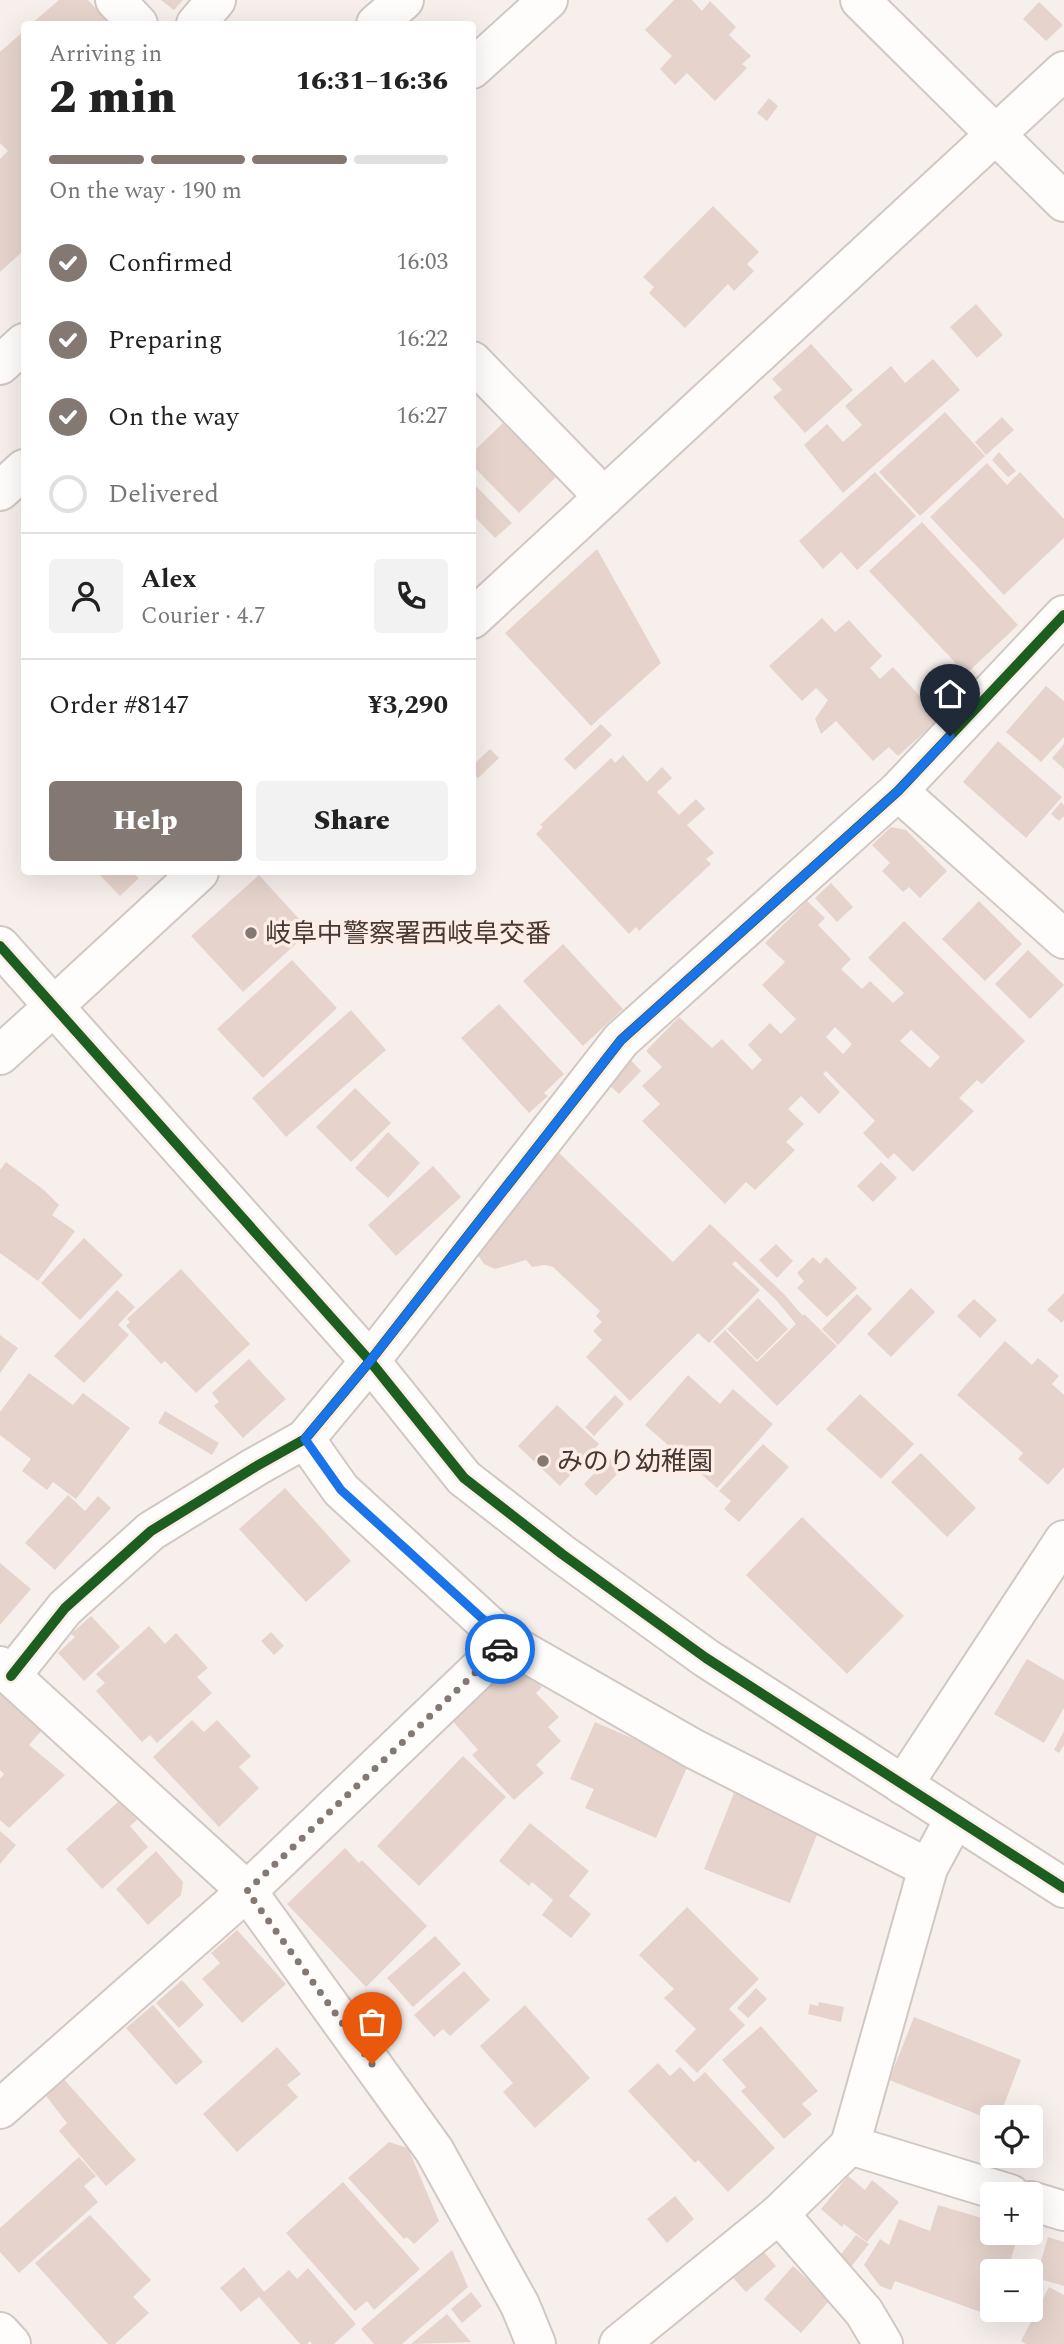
<!DOCTYPE html>
<meta charset="utf-8">
<style>
:root{--surface:#fff;--page:#f2f2f2;--text:#222;--muted:#767676;--line:#e0e0e0;--accent:#847873}
body{margin:0;font-family:Spectral,"Noto Sans JP",serif;background:var(--page);color:var(--text);height:100vh;display:flex;flex-direction:column;font-size:26px;white-space:nowrap}
*{box-sizing:border-box;margin:0}
p{font-size:23px;color:var(--muted)}
.icon{flex:none;width:38px;height:38px;fill:none;stroke:currentColor;stroke-width:2;stroke-linecap:round;stroke-linejoin:round}
.map{position:relative;flex:1;overflow:hidden}
.sheet{position:absolute;left:21px;top:21px;width:455px;height:854px;display:flex;flex-direction:column;background:var(--surface);border-radius:7px;box-shadow:0 7px 28px #0002}
.sheet>*{flex:none}
.controls{position:absolute;left:980px;top:2105px;display:grid;gap:14px}
.controls a{display:grid;place-items:center;width:63px;height:63px;border-radius:7px;background:var(--surface);box-shadow:0 7px 28px #0002;font-size:35px}
.pin{position:absolute;display:grid;place-items:center;width:60px;height:60px;color:#fff;margin:-72px -30px;border-radius:50% 50% 50% 0;rotate:-45deg;box-shadow:0 0 7px #0007}
.pin .icon{rotate:45deg}
.courier{position:absolute;display:grid;place-items:center;width:70px;height:70px;margin:-35px;border:5px solid #1a73e8;border-radius:50%;background:#fff;color:#222;box-shadow:0 2px 9px #0007}
.head em{font-style:normal;font-weight:800}
.head div{display:flex;flex-direction:column-reverse}
.head{display:flex;align-items:center;justify-content:space-between;height:119px;padding:0 28px}
h1{font-size:46px;font-weight:800;line-height:52px}
.bar{display:grid;grid-template-columns:repeat(4,1fr);gap:10px 7px;align-content:center;height:84px;padding:0 28px}
.bar i{height:9px;border-radius:5px;background:var(--line)}
.bar .active{background:var(--accent)}
.bar p{grid-column:span 4}
.line{display:flex;align-items:center;gap:18px;padding:0 28px;border-top:2px solid var(--line)}
.line div{flex:1}
.round{display:grid;place-items:center;flex:none;width:74px;height:74px;border-radius:7px;background:var(--page)}
ol{padding:0 28px;list-style:none}
li{display:flex;align-items:center;gap:21px;height:77px}
li p{margin-inline-start:auto}
li .icon{padding:7px;border-radius:50%;background:var(--accent);color:#fff;stroke-width:4}
li:last-child{color:var(--muted)}
li i{width:38px;height:38px;border:4px solid var(--line);border-radius:50%}
.cta{display:flex;gap:14px;margin-top:auto;padding:14px 28px}
.cta a{flex:1;height:80px;border-radius:7px;background:var(--accent);color:#fff;font-size:28px;font-weight:800;line-height:80px;text-align:center}
.cta a+a{background:var(--page);color:var(--text)}
.map>svg:first-child{display:block}
.building{fill:#e6d4cc;fill-rule:evenodd}
.lines{fill:none;stroke-linecap:round;stroke-linejoin:round}
.street-casing{stroke:#d1c7c3;stroke-width:42}
.secondary-casing{stroke:#d1c7c3;stroke-width:42}
.primary-casing{stroke:#d1c7c3;stroke-width:42}
.street{stroke:#fefdfc;stroke-width:38}
.secondary{stroke:#fefdfc;stroke-width:38}
.primary{stroke:#fefdfc;stroke-width:38}
.cycleway-casing{stroke:#fcede7;stroke-width:15}
.cycleway{stroke:#1b5e20;stroke-width:10}
.done{stroke:#847873;stroke-width:7;stroke-dasharray:0 12.6}
.route{stroke:#1a73e8;stroke-width:9}
.poi-dot{fill:#847873;stroke:#fcede7;stroke-width:2.5}
.labels{text-anchor:middle;stroke-width:7;stroke-linejoin:round;paint-order:stroke}
.poi-label{font-size:26px;fill:#463832;stroke:#fcede7;text-anchor:start}
</style>
<div class="map">
<svg width="1064" height="2344" viewBox="0 0 1064 2344">
<rect width="100%" height="100%" fill="#f7efec"/>
<g class="building">
<path d="M59,0H88L110,24H31Z"/>
<path d="M161,0H183L174,10Z"/>
<path d="M674,0H692L702,11L710,1L736,27L729,35L751,56L742,64L747,68L715,101L687,73L675,85L660,69L672,56L645,30Z"/>
<path d="M1039,2L1063,25L1046,41L1023,19Z"/>
<path d="M24,31V250L0,272V159L8,151L0,143V52Z"/>
<path d="M769,98L778,106L767,121L757,113Z"/>
<path d="M713,206L759,252L747,264L754,271L734,291L728,284L685,328L649,293L654,287L643,277Z"/>
<path d="M976,304L1003,335L977,358L950,327Z"/>
<path d="M811,344L853,390L805,433L773,397L782,390L772,379Z"/>
<path d="M933,359L960,390L843,493L804,445L827,424L843,442L862,425L845,406L891,366L905,383Z"/>
<path d="M945,412L985,456L920,516L879,472Z"/>
<path d="M1002,417L1014,430L986,455L975,442Z"/>
<path d="M503,423L556,477L519,513L472,465V453Z"/>
<path d="M999,452L1016,471L1008,477L992,460Z"/>
<path d="M987,463L1007,485L1020,472L1064,519V538L1004,595L930,517Z"/>
<path d="M875,472L916,516L857,570L841,552L823,569L799,541Z"/>
<path d="M472,482L512,523L495,538L472,514Z"/>
<path d="M922,522L1018,625L966,674L869,571Z"/>
<path d="M597,549L661,663L591,726L505,633Z"/>
<path d="M822,618L835,632L849,620L882,656L870,668L880,679L893,667L940,718L898,756L889,747L873,761L836,721L821,734L815,719L828,700L816,688L802,701L769,666Z"/>
<path d="M1046,686L1064,701V737L1041,762L1006,732Z"/>
<path d="M601,724L612,735L575,770L564,759Z"/>
<path d="M998,741L1062,797L1026,838L963,782Z"/>
<path d="M1064,744V769L1052,758Z"/>
<path d="M490,749L499,758L478,778L472,772V766Z"/>
<path d="M623,755L647,782L662,767L672,778L657,792L679,815L696,799L705,809L687,825L714,853L706,859L711,864L639,931L636,927L629,934L536,834L543,827L540,825L611,758L615,763Z"/>
<path d="M1061,802L1064,805V816L1059,821L1051,814Z"/>
<path d="M891,827L906,830L947,871L920,898L909,887L903,892L882,871L890,863L872,845Z"/>
<path d="M97,872H132L139,878L120,896Z"/>
<path d="M259,875L310,931L243,992L191,936Z"/>
<path d="M831,883L853,907L837,922L815,898Z"/>
<path d="M807,901L825,918L818,925L851,959L841,969L862,989L870,981L893,1003L904,993L868,958L904,921L1025,1041L982,1084L977,1080L959,1098L974,1111L913,1172L894,1153L888,1159L863,1133L875,1121L826,1071L823,1074L840,1092L819,1114L801,1096L788,1109L804,1124L786,1142L795,1150L755,1190L746,1182L725,1204L642,1121L660,1104L642,1086L662,1067L646,1051L679,1017L712,1048L722,1039L752,1070L762,1060L748,1045L770,1023L781,1034L796,1019L762,985L785,962L765,943ZM835,1027L852,1044L843,1054L826,1037ZM911,1030L940,1057L930,1068L900,1041Z"/>
<path d="M979,901L1022,944L985,981L942,939Z"/>
<path d="M563,944L623,1009L583,1046L523,981Z"/>
<path d="M1028,950L1064,985L1030,1019L995,984Z"/>
<path d="M292,960L337,1008L263,1078L217,1029Z"/>
<path d="M499,1004L564,1074L544,1093L548,1096L529,1113L461,1038Z"/>
<path d="M351,1010L386,1050L286,1137L252,1098Z"/>
<path d="M629,1058L641,1071L619,1094L605,1081Z"/>
<path d="M355,1088L391,1123L351,1162L316,1127Z"/>
<path d="M388,1132L420,1163L388,1198L355,1168Z"/>
<path d="M559,1153L673,1262L710,1224L784,1294L803,1316L804,1314L837,1346L777,1406L713,1342L725,1330L757,1362L796,1324L776,1300L735,1261L732,1264L760,1290L709,1343L698,1333L630,1401L586,1357L602,1340L593,1331L602,1322L596,1316L600,1311L553,1267L545,1265L532,1267L526,1260L495,1269L484,1264L476,1252L523,1187Z"/>
<path d="M6,1162L44,1190L59,1205L52,1215L75,1231L38,1281L0,1253V1170Z"/>
<path d="M881,1162L897,1178L873,1202L857,1186Z"/>
<path d="M433,1166L461,1197L396,1256L368,1225Z"/>
<path d="M84,1238L123,1275L80,1320L41,1283Z"/>
<path d="M776,1244L793,1261L777,1278L759,1260Z"/>
<path d="M813,1257L820,1264L826,1257L857,1288L827,1317L797,1288L804,1281L797,1273Z"/>
<path d="M181,1269L250,1344L196,1393L165,1361L161,1364L126,1326L130,1322L127,1319Z"/>
<path d="M911,1288L935,1312L891,1357L867,1334Z"/>
<path d="M117,1290L135,1307L118,1325L129,1335L84,1383L54,1356Z"/>
<path d="M1064,1293V1320L1062,1323L1047,1310Z"/>
<path d="M857,1294L872,1309L838,1345L822,1329Z"/>
<path d="M758,1298L788,1329L757,1360L727,1329Z"/>
<path d="M974,1299L997,1320L980,1338L957,1316Z"/>
<path d="M0,1335L18,1348L0,1373Z"/>
<path d="M1005,1341L1032,1365L1038,1358L1059,1376L1052,1384L1064,1395V1467L1048,1485L1018,1459L1023,1453L957,1395Z"/>
<path d="M249,1359L286,1399L243,1438L214,1406L219,1402L212,1393Z"/>
<path d="M29,1373L73,1405L83,1393L130,1428L76,1499L53,1482L47,1490L22,1471L31,1459L0,1435V1412Z"/>
<path d="M688,1375L720,1404L733,1389L773,1424L717,1488L645,1425Z"/>
<path d="M860,1394L914,1444L881,1479L826,1429Z"/>
<path d="M615,1395L624,1404L594,1436L585,1427Z"/>
<path d="M557,1405L599,1444L560,1486L518,1446Z"/>
<path d="M165,1411L219,1443L212,1455L158,1423Z"/>
<path d="M763,1444L789,1467L739,1522L724,1509L731,1501L719,1491Z"/>
<path d="M921,1453L976,1508L947,1537L891,1482Z"/>
<path d="M609,1458L621,1470L596,1496L584,1484Z"/>
<path d="M285,1488L351,1561L306,1602L239,1529Z"/>
<path d="M68,1495L85,1511L98,1496L111,1508L55,1570L25,1543Z"/>
<path d="M802,1517L904,1616L847,1674L746,1575Z"/>
<path d="M0,1563L31,1589L0,1625Z"/>
<path d="M91,1616L120,1647L84,1681L58,1653L75,1637L71,1634Z"/>
<path d="M149,1626L165,1644L176,1633L208,1668L197,1677L212,1693L157,1743L150,1735L142,1742L96,1691L105,1683L96,1674Z"/>
<path d="M271,1632L284,1646L274,1655L261,1641Z"/>
<path d="M1027,1659L1064,1680V1708L1044,1743L994,1714Z"/>
<path d="M511,1660L542,1687L536,1693L559,1717L548,1727L561,1741L536,1765L544,1773L514,1800L472,1755L478,1750L449,1717Z"/>
<path d="M0,1688L45,1726L29,1745L65,1775L9,1828L0,1820V1779L4,1774L0,1770Z"/>
<path d="M192,1720L204,1732L217,1720L251,1756L239,1767L259,1788L219,1827L153,1757Z"/>
<path d="M595,1722L689,1763L656,1838L585,1808L594,1789L570,1779Z"/>
<path d="M1064,1731V1745L1059,1753L1054,1750Z"/>
<path d="M463,1756L506,1797L419,1886L377,1846Z"/>
<path d="M734,1793L820,1827L790,1903L704,1869Z"/>
<path d="M119,1801L137,1820L130,1826L148,1847L102,1889L66,1849Z"/>
<path d="M530,1823L589,1871L569,1896L591,1914L571,1938L542,1915L553,1900L532,1882L529,1886L499,1861Z"/>
<path d="M0,1831L16,1845L0,1864Z"/>
<path d="M345,1848L359,1863L362,1860L427,1926L366,1987L287,1904Z"/>
<path d="M156,1851L183,1882L181,1895L148,1925L116,1889Z"/>
<path d="M687,1907L759,1979L729,2009L745,2025L697,2073L675,2051L696,2029L664,1998L674,1989L639,1955Z"/>
<path d="M237,1930L286,1984L242,2023L202,1979L220,1963L211,1953Z"/>
<path d="M435,1936L461,1964L413,2007L387,1978Z"/>
<path d="M464,1971L490,2000L450,2036L443,2029L434,2037L414,2015Z"/>
<path d="M182,1980L204,2005L179,2028L156,2003Z"/>
<path d="M756,1988L767,1999L748,2018L737,2008Z"/>
<path d="M819,2002L844,2007L841,2022L808,2014L810,2004L818,2006Z"/>
<path d="M153,2005L203,2062L176,2085L126,2028Z"/>
<path d="M525,2005L590,2078L535,2128L503,2092L513,2083L480,2046Z"/>
<path d="M914,2017L1021,2060L999,2118H992V2120L889,2080Z"/>
<path d="M761,2026L818,2091L802,2104L812,2114L784,2139L741,2091L746,2087L722,2060Z"/>
<path d="M277,2047L301,2074L287,2085L298,2097L237,2152L203,2114Z"/>
<path d="M658,2063L670,2076L680,2067L694,2082L705,2072L775,2148L728,2192L698,2160L695,2163L628,2091Z"/>
<path d="M61,2076L136,2160L106,2186L59,2131L67,2123L43,2092Z"/>
<path d="M389,2142L408,2148L439,2221L414,2244L407,2237L404,2239L348,2178Z"/>
<path d="M79,2157L96,2176L84,2186L98,2202L19,2273L0,2252V2228Z"/>
<path d="M848,2176L865,2190L872,2180L899,2202L867,2242L844,2224L842,2227L821,2209Z"/>
<path d="M343,2182L420,2269L374,2310L367,2301L355,2311L286,2233Z"/>
<path d="M675,2196L694,2219L667,2243L647,2219Z"/>
<path d="M938,2205L992,2221V2233H1019L1010,2262L1017,2264L1014,2272H992V2310H1000L997,2318L895,2281L891,2290L880,2286L864,2265L880,2239L889,2245L899,2219L930,2231Z"/>
<path d="M90,2215L151,2280L133,2297L149,2313L115,2344H108L35,2263Z"/>
<path d="M856,2235L869,2244L851,2267L839,2257Z"/>
<path d="M1048,2237L1064,2242V2286L1036,2278Z"/>
<path d="M452,2250L468,2287L402,2344H374L361,2329Z"/>
<path d="M763,2251L776,2266L746,2292L733,2278Z"/>
<path d="M793,2266L830,2300L801,2333L764,2299Z"/>
<path d="M244,2267L264,2292L289,2270L297,2279L308,2268L356,2324L334,2344H312L310,2341L307,2344H300L259,2297L241,2312L220,2288Z"/>
<path d="M1049,2287L1064,2295V2344H1026L1021,2341Z"/>
<path d="M471,2292L482,2306L462,2323L451,2309Z"/>
<path d="M447,2314L471,2342L411,2344Z"/>
</g>
<g class="lines">
<defs>
<g id="street">
<path d="M115,0L138,24"/>
<path d="M860,0L1064,202"/>
<path d="M196,24L216,0"/>
<path d="M472,361L604,497"/>
<path d="M898,791L1064,939"/>
<path d="M0,1055L54,1006"/>
<path d="M305,1439L341,1490L507,1642L694,1749L928,1868L955,1818"/>
<path d="M0,1666L247,1891L434,2150L520,2305L536,2344"/>
<path d="M11,1676L65,1608L151,1531L255,1467L305,1439L370,1361L621,1040L898,791L1064,615"/>
<path d="M903,1785L1064,1540"/>
<path d="M0,2109L247,1891L507,1642"/>
<path d="M850,2145L928,1868"/>
<path d="M1031,2201L1064,2211"/>
<path d="M779,2214L864,2312L883,2344"/>
<path d="M0,2332L11,2344"/>
<path d="M619,2344L779,2214L850,2145L1010,2194"/>
</g>
<g id="secondary">
<path d="M472,619L1064,71"/>
<path d="M0,946L370,1361L464,1478L562,1554L706,1658L1064,1888"/>
<path d="M54,1006L199,872"/>
</g>
<g id="primary">
<path d="M376,24L404,0"/>
<path d="M472,69L548,0"/>
<path d="M0,365L24,343"/>
<path d="M0,491L24,469"/>
</g>
</defs>
<use href="#street" class="street-casing"/>
<use href="#secondary" class="secondary-casing"/>
<use href="#primary" class="primary-casing"/>
<use href="#street" class="street"/>
<use href="#secondary" class="secondary"/>
<use href="#primary" class="primary"/>
<defs>
<g id="cycleway">
<path d="M0,946L370,1361L464,1478L562,1554L706,1658L1064,1888"/>
<path d="M11,1676L65,1608L151,1531L255,1467L305,1439L370,1361L621,1040L898,791L1064,615"/>
</g>
</defs>
<use href="#cycleway" class="cycleway-casing"/>
<use href="#cycleway" class="cycleway"/>
</g>
<g class="lines">
<path class="done" d="M372,2064L247,1891L500,1649"/>
<path class="route" d="M500,1649L508,1642L341,1490L305,1439L370,1361L621,1040L898,791L950,736"/>
</g>
<g class="poi-dot">
<circle cx="251" cy="933" r="7"/>
<circle cx="543" cy="1461" r="7"/>
</g>
<g class="labels">
<g class="poi-label">
<text x="265" y="942">岐阜中警察署西岐阜交番</text>
<text x="557" y="1470">みのり幼稚園</text>
</g>
</g>
</svg>
<div class="controls">
<a><svg class="icon" aria-label="locate" viewBox="0 0 24 24"><circle cx="12" cy="12" r="6"/><path d="M12 2v4M12 18v4M2 12h4M18 12h4"/></svg></a>
<a>+</a>
<a>−</a>
</div>
<div class="pin" style="left:372px;top:2064px;background:#ea580c"><svg class="icon" aria-label="bag" viewBox="0 0 24 24"><path d="M5 8h14l-1 12H6zM9 8a3 3 0 0 1 6 0"/></svg></div>
<div class="pin" style="left:950px;top:736px;background:#1f2937"><svg class="icon" aria-label="home" viewBox="0 0 24 24"><path d="M3 11l9-7 9 7M6 9v11h12V9"/></svg></div>
<div class="courier" style="left:500px;top:1649px"><svg class="icon" aria-label="car" viewBox="0 0 24 24"><path d="M5 17H2v-5l4-1 3-4h7l3 4 3 1v5h-3M9 17h6M6 11h13"/><circle cx="7" cy="17" r="2"/><circle cx="17" cy="17" r="2"/></svg></div>
<section class="sheet">
<div class="head"><div><h1>2 min</h1><p>Arriving in</p></div><em>16:31–16:36</em></div>
<div class="bar"><i class="active"></i><i class="active"></i><i class="active"></i><i></i><p>On the way · 190 m</p></div>
<ol>
<li><svg class="icon" aria-label="check" viewBox="0 0 24 24"><path d="M5 12l5 5 9-10"/></svg>Confirmed<p>16:03</p></li>
<li><svg class="icon" aria-label="check" viewBox="0 0 24 24"><path d="M5 12l5 5 9-10"/></svg>Preparing<p>16:22</p></li>
<li><svg class="icon" aria-label="check" viewBox="0 0 24 24"><path d="M5 12l5 5 9-10"/></svg>On the way<p>16:27</p></li>
<li><i></i>Delivered</li>
</ol>
<div class="line" style="height:126px"><a class="round"><svg class="icon" aria-label="person" viewBox="0 0 24 24"><circle cx="12" cy="8" r="4"/><path d="M4 21q1-7 8-7t8 7"/></svg></a><div><b>Alex</b><p>Courier · 4.7</p></div><a class="round"><svg class="icon" aria-label="phone" viewBox="0 0 24 24"><path d="M5 4h4l2 5-3 2q2 4 5 5l2-3 5 2v4C11 20 4 13 5 4z"/></svg></a></div>
<div class="line" style="height:91px"><div>Order #8147</div><b>¥3,290</b></div>
<div class="cta"><a>Help</a><a>Share</a></div>
</section>
</div>
